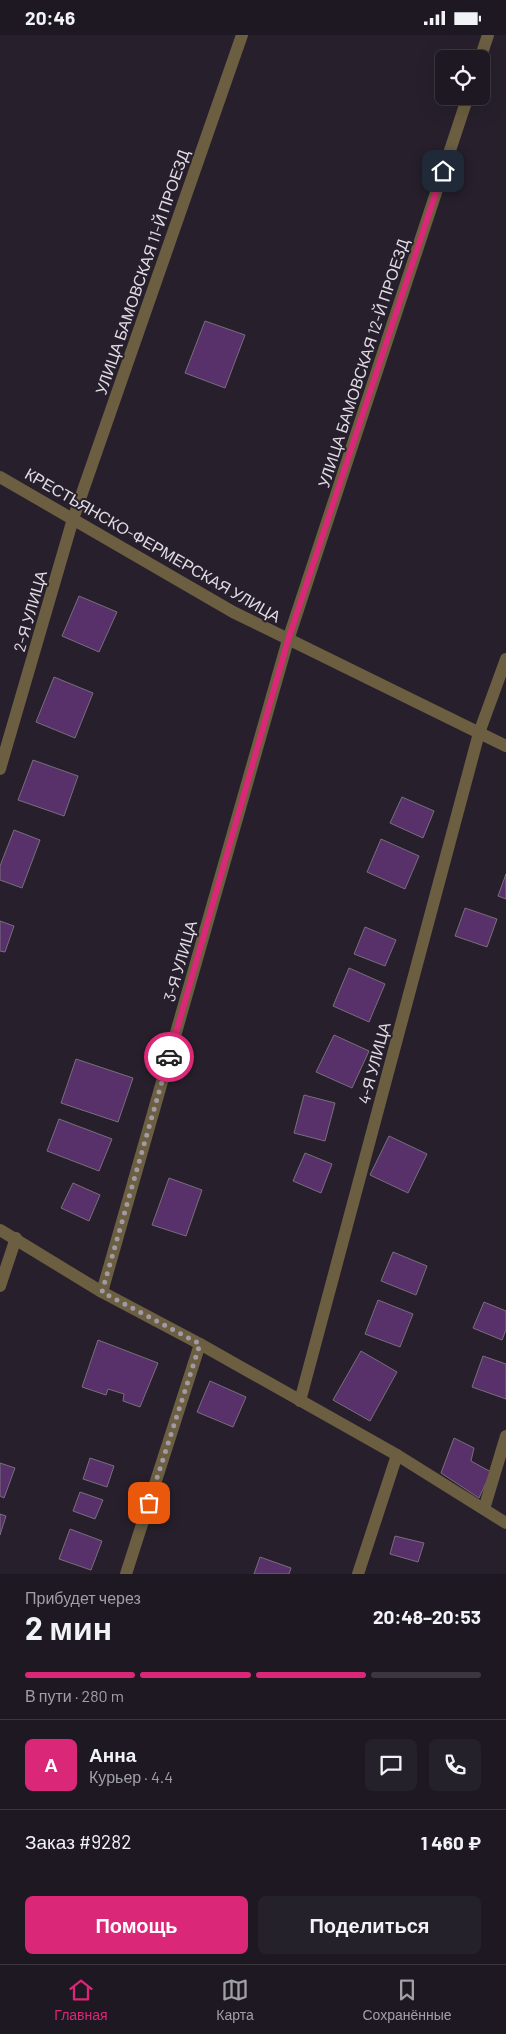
<!DOCTYPE html>
<html lang="ru">
<meta charset="utf-8">
<style>
:root{--surface:#1d1821;--page:#25212a;--text:#f1f3f6;--muted:#a0a0a5;--line:#3b373f;--accent:#db2777}
body{margin:0;font-family:Barlow,sans-serif;background:var(--page);color:var(--text);height:100vh;display:flex;flex-direction:column;font-size:19px;white-space:nowrap}
*{box-sizing:border-box;margin:0}
p{font-size:16px;color:var(--muted)}
.icon{flex:none;width:28px;height:28px;fill:none;stroke:currentColor;stroke-width:2;stroke-linecap:round;stroke-linejoin:round}
.map{position:relative;height:1539px;overflow:hidden}
.sheet{display:flex;flex-direction:column;background:var(--surface);flex:1}
.sheet>*{flex:none}
.tools{position:absolute;left:435px;top:15px;display:grid;gap:10px}
.tools a{display:grid;place-items:center;width:55px;height:55px;border-radius:8px;background:var(--surface);box-shadow:0 5px 20px #0002,0 0 0 1px var(--line);font-size:25px}
.pin{position:absolute;display:grid;place-items:center;width:42px;height:42px;color:#fff;margin:-21px;border-radius:10px;box-shadow:0 2px 8px #0006}
.courier{position:absolute;display:grid;place-items:center;width:50px;height:50px;margin:-25px;border:4px solid #db2777;border-radius:50%;background:#fff;color:#222;box-shadow:0 1px 6px #0007}
.head em{font-style:normal;font-weight:700}
.head div{display:flex;flex-direction:column-reverse}
.head{display:flex;align-items:center;justify-content:space-between;height:85px;padding:0 25px}
h1{font-size:32px;font-weight:700;line-height:38px}
.bar{display:grid;grid-template-columns:repeat(4,1fr);gap:8px 5px;align-content:center;height:60px;padding:0 25px}
.bar i{height:6px;border-radius:4px;background:var(--line)}
.bar .selected{background:var(--accent)}
.bar p{grid-column:span 4}
.line{display:flex;align-items:center;gap:12px;padding:0 25px;border-top:1px solid var(--line)}
.line div{flex:1}
.round{display:grid;place-items:center;flex:none;width:52px;height:52px;border-radius:8px;background:var(--page)}
.action{display:flex;gap:10px;margin-top:auto;padding:10px 25px}
.action a{flex:1;height:58px;border-radius:8px;background:var(--accent);color:#fff;font-size:20px;font-weight:700;line-height:58px;text-align:center}
.action a+a{background:var(--page);color:var(--text)}
.status{display:flex;justify-content:space-between;align-items:center;height:35px;padding:0 25px;background:var(--surface);direction:ltr}
.status svg{height:14px;fill:currentColor}
.dock{display:flex;justify-content:space-around;align-items:center;height:70px;border-top:1px solid var(--line);background:var(--surface);font-size:14px;color:var(--muted)}
.dock a{display:grid;justify-items:center;gap:2px}
.dock .selected{color:var(--accent)}
.map>svg:first-child{display:block}
.building{fill:#58316b;stroke:#776e7c}
.lines{fill:none;stroke-linecap:round;stroke-linejoin:round}
.street{stroke:#6b5e41;stroke-width:12}
.done{stroke:#a09aa4;stroke-width:5;stroke-dasharray:0 9}
.route{stroke:#db2777;stroke-width:6}
.labels{text-anchor:middle;stroke-width:4;stroke-linejoin:round;paint-order:stroke}
.street-label{font-size:16px;fill:#e1dce4;stroke:#27202c}
</style>
<div class="status"><b>20:46</b><svg viewBox="0 0 49 12"><path d="M0 12V9h3v3zM5 12V6h3v6zM10 12V3h3v9zM15 12V0h3v12zM26 1h20v11H26zM47 4h2v5h-2z"/></svg></div>
<div class="map">
<svg width="506" height="1539" viewBox="0 0 506 1539">
<rect width="100%" height="100%" fill="#27202c"/>
<g class="building">
<path d="M205,286L245,300L225,353L185,338Z"/>
<path d="M79,561L117,577L99,617L62,601Z"/>
<path d="M54,642L93,658L75,703L36,687Z"/>
<path d="M33,725L78,741L64,781L18,765Z"/>
<path d="M402,762L434,776L423,803L390,788Z"/>
<path d="M14,795L40,805L22,853L0,845V831Z"/>
<path d="M381,804L419,821L405,854L367,837Z"/>
<path d="M506,839V864L498,861Z"/>
<path d="M465,873L497,884L487,912L455,901Z"/>
<path d="M0,886L14,891L5,917L0,916Z"/>
<path d="M365,892L396,905L385,931L354,919Z"/>
<path d="M349,933L385,949L369,987L333,971Z"/>
<path d="M334,1000L369,1016L352,1053L316,1037Z"/>
<path d="M76,1024L133,1043L118,1087L61,1068Z"/>
<path d="M304,1060L335,1068L325,1106L294,1098Z"/>
<path d="M59,1084L112,1104L99,1136L47,1116Z"/>
<path d="M389,1101L427,1119L408,1158L370,1140Z"/>
<path d="M305,1118L332,1129L321,1158L293,1146Z"/>
<path d="M169,1143L202,1155L186,1201L152,1190Z"/>
<path d="M73,1148L100,1160L89,1186L61,1173Z"/>
<path d="M393,1217L427,1231L416,1260L381,1246Z"/>
<path d="M378,1265L413,1279L400,1312L365,1299Z"/>
<path d="M484,1267L506,1276V1295L502,1305L473,1293Z"/>
<path d="M98,1305L158,1328L140,1372L123,1366L124,1359L108,1354L106,1360L82,1352Z"/>
<path d="M361,1316L397,1337L370,1386L333,1365Z"/>
<path d="M483,1321L506,1329V1364L472,1352Z"/>
<path d="M210,1346L246,1362L233,1392L197,1377Z"/>
<path d="M454,1403L474,1413L471,1426L491,1437L479,1463L441,1438Z"/>
<path d="M90,1423L114,1431L107,1452L83,1444Z"/>
<path d="M0,1428L15,1433L4,1463L0,1461Z"/>
<path d="M80,1457L103,1465L95,1484L73,1476Z"/>
<path d="M0,1479L6,1481L0,1500Z"/>
<path d="M70,1494L102,1506L91,1535L59,1524Z"/>
<path d="M395,1501L424,1508L418,1527L390,1519Z"/>
<path d="M260,1522L291,1533L289,1539H254Z"/>
</g>
<g class="lines">
<g class="street">
<path d="M480,24L488,0"/>
<path d="M0,442L233,577L506,711"/>
<path d="M0,734L73,484L242,0"/>
<path d="M0,1195L102,1257L200,1309L397,1420L506,1488"/>
<path d="M0,1251L16,1203"/>
<path d="M102,1257L288,605L468,61"/>
<path d="M300,1366L479,698L506,624"/>
<path d="M484,1474L506,1401"/>
<path d="M126,1539L200,1309"/>
<path d="M358,1539L397,1420"/>
</g>
</g>
<g class="lines">
<path class="done" d="M149,1468L200,1309L102,1257L169,1022"/>
<path class="route" d="M169,1022L288,605L443,136"/>
</g>
<g class="labels">
<g class="street-label">
<text transform="translate(142 237) rotate(-71)" y="6">УЛИЦА БАМОВСКАЯ 11-Й ПРОЕЗД</text>
<text transform="translate(363 328) rotate(-72)" y="6">УЛИЦА БАМОВСКАЯ 12-Й ПРОЕЗД</text>
<text transform="translate(153 510) rotate(30)" y="6">КРЕСТЬЯНСКО-ФЕРМЕРСКАЯ УЛИЦА</text>
<text transform="translate(30 576) rotate(-74)" y="6">2-Я УЛИЦА</text>
<text transform="translate(180 926) rotate(-74)" y="6">3-Я УЛИЦА</text>
<text transform="translate(374 1028) rotate(-75)" y="6">4-Я УЛИЦА</text>
</g>
</g>
</svg>
<div class="tools">
<a><svg class="icon" aria-label="locate" viewBox="0 0 24 24"><circle cx="12" cy="12" r="6"/><path d="M12 2v4M12 18v4M2 12h4M18 12h4"/></svg></a>
</div>
<div class="pin" style="left:149px;top:1468px;background:#ea580c"><svg class="icon" aria-label="bag" viewBox="0 0 24 24"><path d="M5 8h14l-1 12H6zM9 8a3 3 0 0 1 6 0"/></svg></div>
<div class="pin" style="left:443px;top:136px;background:#1f2937"><svg class="icon" aria-label="home" viewBox="0 0 24 24"><path d="M3 11l9-7 9 7M6 9v11h12V9"/></svg></div>
<div class="courier" style="left:169px;top:1022px"><svg class="icon" aria-label="car" viewBox="0 0 24 24"><path d="M5 17H2v-5l4-1 3-4h7l3 4 3 1v5h-3M9 17h6M6 11h13"/><circle cx="7" cy="17" r="2"/><circle cx="17" cy="17" r="2"/></svg></div>
</div>
<section class="sheet">
<div class="head"><div><h1>2 мин</h1><p>Прибудет через</p></div><em>20:48–20:53</em></div>
<div class="bar"><i class="selected"></i><i class="selected"></i><i class="selected"></i><i></i><p>В пути · 280 m</p></div>
<div class="line" style="height:90px"><b class="round" style="background:var(--accent);color:#fff">А</b><div><b>Анна</b><p>Курьер · 4.4</p></div><a class="round"><svg class="icon" aria-label="chat" viewBox="0 0 24 24"><path d="M4 5h16v11H9l-5 4z"/></svg></a><a class="round"><svg class="icon" aria-label="phone" viewBox="0 0 24 24"><path d="M5 4h4l2 5-3 2q2 4 5 5l2-3 5 2v4C11 20 4 13 5 4z"/></svg></a></div>
<div class="line" style="height:65px"><div>Заказ #9282</div><b>1 460 ₽</b></div>
<div class="action"><a>Помощь</a><a>Поделиться</a></div>
</section>
<nav class="dock">
<a class="selected"><svg class="icon" aria-label="home" viewBox="0 0 24 24"><path d="M3 11l9-7 9 7M6 9v11h12V9"/></svg>Главная</a>
<a><svg class="icon" aria-label="map" viewBox="0 0 24 24"><path d="M3 6l6-2 6 2 6-2v14l-6 2-6-2-6 2zM9 4v14M15 6v14"/></svg>Карта</a>
<a><svg class="icon" aria-label="saved" viewBox="0 0 24 24"><path d="M7 4h10v16l-5-4-5 4z"/></svg>Сохранённые</a>
</nav>
